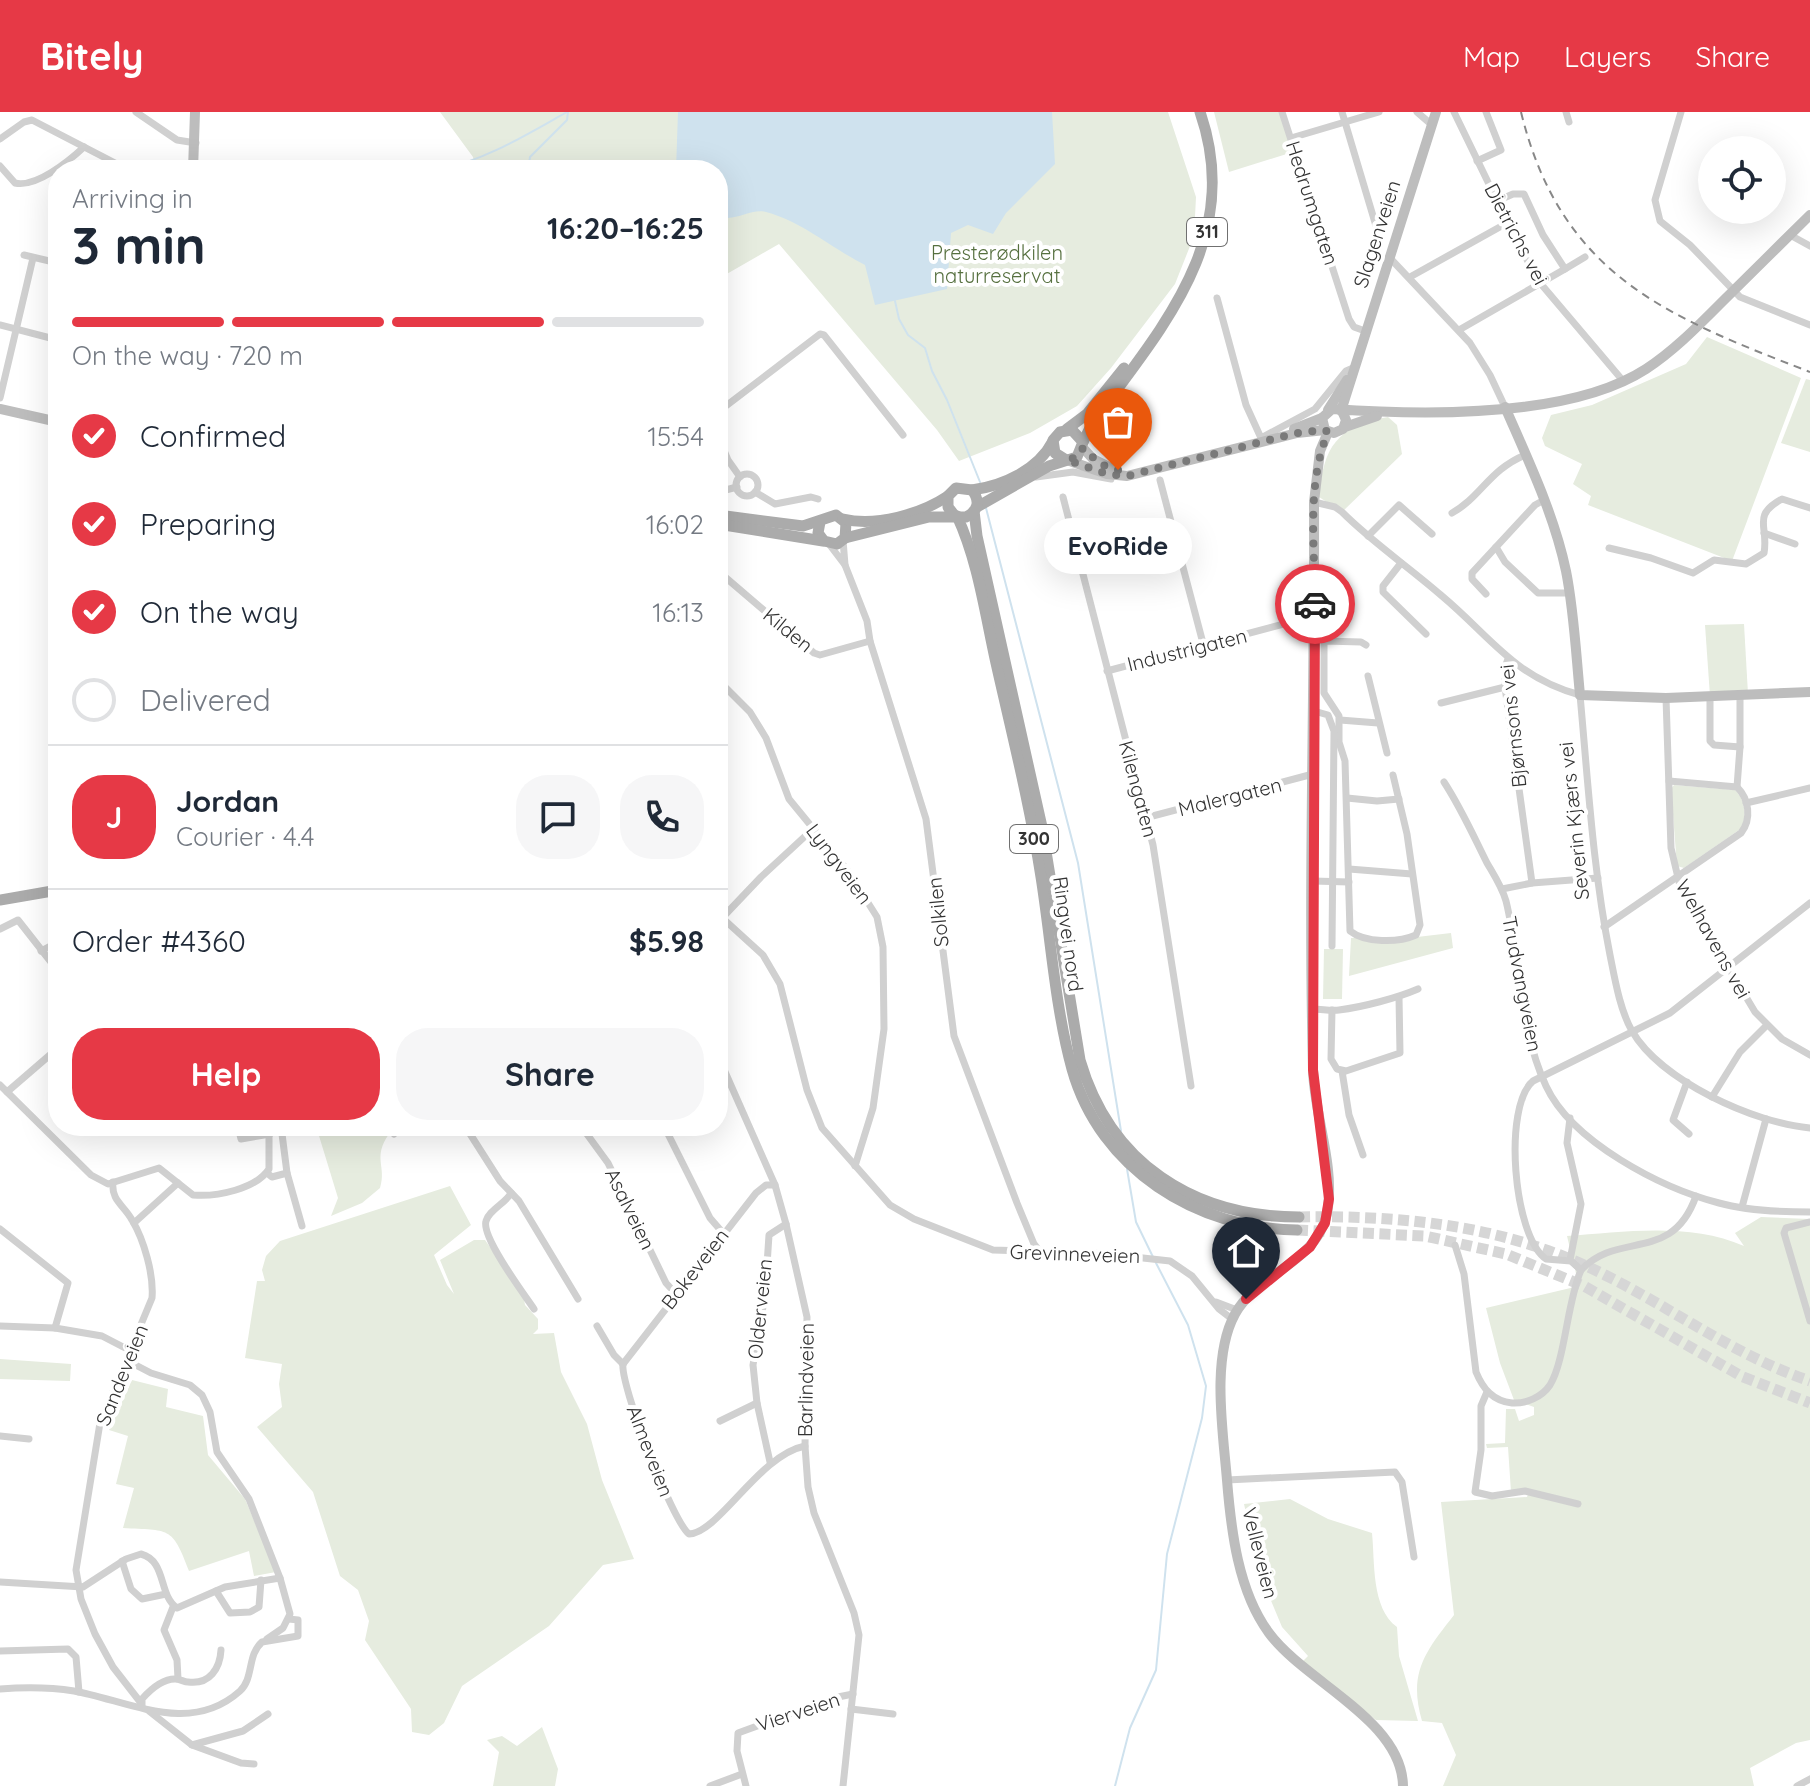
<!DOCTYPE html>
<meta charset="utf-8">
<style>
:root{--surface:#fff;--page:#f6f6f7;--text:#1f2937;--muted:#747a83;--line:#e0e1e3;--accent:#e63946}
body{margin:0;font-family:Quicksand,sans-serif;background:var(--page);color:var(--text);height:100vh;display:flex;flex-direction:column;font-size:30px;white-space:nowrap}
*{box-sizing:border-box;margin:0}
p{font-size:26px;color:var(--muted)}
.icon{flex:none;width:44px;height:44px;fill:none;stroke:currentColor;stroke-width:2;stroke-linecap:round;stroke-linejoin:round}
.map{position:relative;flex:1;overflow:hidden}
.sheet{position:absolute;left:48px;top:48px;width:680px;height:976px;display:flex;flex-direction:column;background:var(--surface);border-radius:32px;box-shadow:0 8px 32px #0002}
.sheet>*{flex:none}
.fabs{position:absolute;left:1698px;top:24px;display:grid;gap:16px}
.fabs a{display:grid;place-items:center;width:88px;height:88px;border-radius:50%;background:var(--surface);box-shadow:0 8px 32px #0002;font-size:40px}
.pin{position:absolute;display:grid;place-items:center;width:68px;height:68px;color:#fff;margin:-82px -34px;border-radius:50% 50% 50% 0;rotate:-45deg;box-shadow:0 0 8px #0007}
.pin .icon{rotate:45deg}
.courier{position:absolute;display:grid;place-items:center;width:80px;height:80px;margin:-40px;border:6px solid #e63946;border-radius:50%;background:#fff;color:#222;box-shadow:0 2px 10px #0007}
.bubble{position:absolute;height:56px;border-radius:28px;background:var(--surface);box-shadow:0 8px 32px #0002;font-size:26px;font-weight:700;line-height:56px;text-align:center}
.summary em{font-style:normal;font-weight:700}
.summary div{display:flex;flex-direction:column-reverse}
.summary{display:flex;align-items:center;justify-content:space-between;height:136px;padding:0 24px}
h1{font-size:52px;font-weight:700;line-height:60px}
.bar{display:grid;grid-template-columns:repeat(4,1fr);gap:12px 8px;align-content:center;height:96px;padding:0 24px}
.bar i{height:10px;border-radius:6px;background:var(--line)}
.bar .current{background:var(--accent)}
.bar p{grid-column:span 4}
.line{display:flex;align-items:center;gap:20px;padding:0 24px;border-top:2px solid var(--line)}
.line div{flex:1}
.round{display:grid;place-items:center;flex:none;width:84px;height:84px;border-radius:32px;background:var(--page)}
ol{padding:0 24px;list-style:none}
li{display:flex;align-items:center;gap:24px;height:88px}
li p{margin-inline-start:auto}
li .icon{padding:8px;border-radius:50%;background:var(--accent);color:#fff;stroke-width:4}
li:last-child{color:var(--muted)}
li i{width:44px;height:44px;border:4px solid var(--line);border-radius:50%}
.primary-button{display:flex;gap:16px;margin-top:auto;padding:16px 24px}
.primary-button a{flex:1;height:92px;border-radius:32px;background:var(--accent);color:#fff;font-size:32px;font-weight:700;line-height:92px;text-align:center}
.primary-button a+a{background:var(--page);color:var(--text)}
header{display:flex;align-items:center;gap:48px;box-sizing:border-box;height:112px;padding:0 40px;background:var(--accent);color:#fff}
header strong{font-size:38px}
nav{display:flex;gap:44px;margin-inline-start:auto;font-size:28px}
.map>svg:first-child{display:block}
.green{fill:#e6ecdf}
.water{fill:#cfe2ee}
.lines{fill:none;stroke-linecap:round;stroke-linejoin:round}
.stream{stroke:#cfe2ee;stroke-width:2}
.primary-tunnel{stroke:#d6d6d6;stroke-width:11;stroke-dasharray:11 5.5;stroke-linecap:butt}
.street{stroke:#d0d0d0;stroke-width:7}
.secondary{stroke:#bdbdbd;stroke-width:10}
.primary{stroke:#ababab;stroke-width:11}
.rail{stroke:#888;stroke-width:2;stroke-dasharray:8 6;stroke-linecap:butt}
.done{stroke:#7a7a7a;stroke-width:8;stroke-dasharray:0 14.4}
.route{stroke:#e63946;stroke-width:10}
.labels{text-anchor:middle;stroke-width:8;stroke-linejoin:round;paint-order:stroke}
.shield{fill:#fff;stroke:#707070;stroke-width:2}
.shield-label{font-size:18px;font-weight:bold;fill:#333}
.street-label{font-size:20px;fill:#333;stroke:#fff}
.park-label{font-size:20px;fill:#56703f;stroke:#fff}
</style>
<header>
<strong>Bitely</strong>
<nav><a>Map</a><a>Layers</a><a>Share</a></nav>
</header>
<div class="map">
<svg width="1810" height="1674" viewBox="0 0 1810 1674">
<rect width="100%" height="100%" fill="#fff"/>
<g class="green">
<path d="M440,0H1168L1196,85L1194,124L1175,172L1111,256L1077,294L1030,321L959,349L937,318L779,132L718,167V58H463L475,53L473,45Z"/>
<path d="M1214,0H1280L1293,40L1229,60Z"/>
<path d="M1707,225L1801,266L1732,449L1588,393L1591,384L1573,372L1582,352L1545,334L1542,326L1551,303L1592,293L1686,252Z"/>
<path d="M1806,267L1810,268V340L1781,331Z"/>
<path d="M1388,305L1397,313L1402,342L1342,400L1319,385C1323,335 1337,314 1388,305Z"/>
<path d="M1744,512L1748,582L1710,584L1705,513Z"/>
<path d="M1674,673L1735,678C1745,688 1747,703 1742,716L1684,756L1677,754L1671,677Z"/>
<path d="M1451,821L1453,836L1349,864L1351,826L1417,825Z"/>
<path d="M1324,837H1343L1342,887H1323Z"/>
<path d="M316,1014H382L389,1022C372,1046 387,1054 380,1076L362,1091L331,1104L338,1086Z"/>
<path d="M450,1074L471,1113L434,1143L447,1173L454,1182L440,1148L474,1128H485L523,1181L525,1193L538,1207V1217L533,1222L554,1221L561,1260L587,1312L602,1368L634,1447L603,1453L549,1514L462,1574L444,1611L429,1623L412,1620L411,1597L365,1528L369,1509L358,1478L340,1464L313,1380L257,1315L282,1295L279,1272L282,1252L245,1246L257,1169H265L262,1158L266,1144L280,1129Z"/>
<path d="M1761,1105L1810,1107V1628L1796,1631L1750,1656L1754,1674H1443L1456,1643L1442,1611L1422,1609C1408,1561 1425,1540 1454,1503L1441,1390L1527,1385L1530,1377L1511,1380L1508,1335L1487,1336L1486,1332L1505,1331L1506,1297H1515L1519,1309L1534,1303V1295L1514,1288L1500,1251L1486,1196L1579,1174L1567,1124C1623,1120 1690,1110 1744,1134L1735,1121Z"/>
<path d="M0,1247L71,1252L70,1269L0,1267Z"/>
<path d="M132,1268L168,1277L166,1295L203,1304L208,1343L245,1387L276,1460L254,1464L249,1439L189,1459C172,1413 169,1419 123,1416L134,1376L116,1372L128,1324L109,1318Z"/>
<path d="M1290,1387L1328,1407L1372,1421C1375,1450 1371,1496 1397,1515L1399,1544L1418,1609L1376,1608L1299,1553L1308,1544L1282,1515L1259,1460L1244,1392Z"/>
<path d="M542,1615L558,1657L555,1674H493L499,1640L487,1628L502,1624L517,1634Z"/>
</g>
<path class="water" d="M678,0H1052L1055,52L1006,101L993,122L968,113L951,121L947,177L875,193L865,153C833,137 801,109 766,100C750,96 735,111 718,104V58H676Z"/>
<g class="lines">
<g class="stream">
<path d="M438,58C484,49 526,23 567,0"/>
<path d="M528,58L530,45L567,8L568,0"/>
<path d="M895,189L899,207L908,223L925,236L932,259L947,288L980,370"/>
<path d="M986,396L1078,751L1121,1019"/>
<path d="M1127,1057L1136,1110L1153,1145"/>
<path d="M1115,1674L1130,1616L1156,1558L1167,1442L1202,1306L1206,1274L1188,1213L1156,1151"/>
</g>
<g class="primary-tunnel">
<path d="M1299,1105C1407,1103 1508,1114 1605,1163C1675,1198 1736,1244 1810,1269"/>
<path d="M1297,1118L1425,1124L1506,1142L1584,1174L1741,1264L1810,1291"/>
</g>
<g class="street">
<path d="M136,0L177,28L196,31"/>
<path d="M1282,0L1349,207L1354,215L1365,219"/>
<path d="M1342,0L1379,124"/>
<path d="M1417,0L1432,13"/>
<path d="M1454,0L1518,132L1541,172L1624,270"/>
<path d="M1566,0L1569,10"/>
<path d="M1681,0L1655,88L1660,109L1690,133L1740,185L1810,213"/>
<path d="M1291,26L1379,0"/>
<path d="M0,27L24,10L32,8L117,52"/>
<path d="M1477,49L1501,38L1486,0"/>
<path d="M0,54L15,71C36,76 69,49 84,35"/>
<path d="M1790,123L1810,134"/>
<path d="M24,143L58,151"/>
<path d="M1389,145L1470,231L1490,263L1505,295"/>
<path d="M1565,157L1585,145"/>
<path d="M1410,165L1507,111"/>
<path d="M1217,186L1246,293L1261,326L1315,297L1346,259L1353,256"/>
<path d="M0,213L58,228"/>
<path d="M1459,218L1565,157L1543,123L1524,82H1513L1497,89"/>
<path d="M0,286L33,146"/>
<path d="M718,300L820,222L824,223L903,323"/>
<path d="M718,324L728,348L740,365"/>
<circle cx="747" cy="373" r="11"/>
<path d="M1036,365L1073,360L1111,367"/>
<path d="M1160,368L1204,535"/>
<path d="M718,380L737,375"/>
<path d="M755,380L775,392L811,385L818,387"/>
<path d="M1063,385L1153,733L1191,974"/>
<path d="M1314,390L1335,395L1342,400C1373,431 1409,455 1442,484C1491,525 1514,565 1580,583C1588,670 1593,758 1610,843C1615,868 1620,898 1632,919C1661,969 1754,1011 1810,1016"/>
<path d="M1452,401C1481,385 1489,358 1525,343"/>
<path d="M1764,421L1795,432"/>
<path d="M1368,424L1399,393L1432,422"/>
<path d="M829,432L845,453L843,428"/>
<path d="M1496,435L1505,450L1538,481H1569"/>
<path d="M1609,436L1651,446L1693,461L1714,448L1746,452L1764,441C1769,414 1751,404 1782,387L1810,396"/>
<path d="M1401,451L1383,474V480L1426,522"/>
<path d="M845,453L867,509L870,529L926,707L954,924L1017,1091L1034,1132L1041,1141"/>
<path d="M718,459L814,541L820,543L870,529"/>
<path d="M1486,482L1472,467V461L1535,393L1544,388"/>
<path d="M1366,533L1361,530L1324,529V581L1339,604V630L1345,649L1350,819C1365,831 1398,831 1416,823L1420,813L1407,722L1393,663"/>
<path d="M1508,547L1505,555V575L1532,771"/>
<path d="M1107,559L1314,504"/>
<path d="M1368,564L1387,641"/>
<path d="M718,568L750,600L766,626L789,687L848,759L877,805L883,835L884,917L873,996L855,1054"/>
<path d="M1710,584V629L1714,633L1740,635V583"/>
<path d="M1666,586L1671,736L1680,774L1755,900L1782,927L1810,943"/>
<path d="M1441,591L1505,575"/>
<path d="M1314,599L1328,603L1334,619L1332,834"/>
<path d="M1340,608L1378,611"/>
<path d="M1444,670C1461,696 1473,723 1487,751C1494,763 1502,775 1506,789C1521,850 1519,916 1546,974C1572,1030 1661,1076 1719,1091C1748,1099 1780,1100 1810,1100"/>
<path d="M1737,675L1740,635"/>
<path d="M1347,686L1377,689L1399,687"/>
<path d="M1746,691L1810,676"/>
<path d="M1145,706L1313,662"/>
<path d="M1349,757L1412,762"/>
<path d="M1313,769L1349,770"/>
<path d="M1502,777L1532,771L1598,766"/>
<path d="M718,802L763,843L780,872L807,978L822,1016L890,1093L914,1107L993,1138L1098,1141L1170,1149L1192,1164L1219,1197L1232,1207"/>
<path d="M723,805L761,765L814,716"/>
<path d="M1604,815L1741,721C1752,707 1749,687 1737,675L1669,669"/>
<path d="M0,817L18,808L58,859"/>
<path d="M41,839L58,830"/>
<path d="M1313,897C1322,897 1330,899 1339,898C1363,895 1397,886 1418,877"/>
<path d="M1332,898L1331,947L1337,957L1346,959L1400,941L1399,885"/>
<path d="M718,944L775,1073L786,1112L807,1205L805,1334L808,1375L814,1401L854,1501L859,1523L843,1674"/>
<path d="M1342,959L1349,1003L1363,1043"/>
<path d="M1687,970L1673,1008L1689,1022"/>
<path d="M0,973L91,1063L108,1072L159,1056L193,1083C217,1085 256,1077 269,1057V1014"/>
<path d="M7,980L58,936"/>
<path d="M1712,985L1740,940L1766,914"/>
<path d="M238,1014L241,1027L270,1022"/>
<path d="M465,1014L500,1069L519,1089L578,1187"/>
<path d="M544,1014L547,1016"/>
<path d="M581,1014L608,1051L666,1171L676,1182"/>
<path d="M664,1014L710,1106L723,1121"/>
<path d="M394,1022L402,1014"/>
<path d="M267,1061L272,1065L287,1061L281,1014"/>
<path d="M287,1061L302,1114"/>
<path d="M113,1070C111,1089 124,1093 132,1108C144,1128 154,1163 152,1186L100,1311L76,1458L81,1487L95,1522L113,1555L141,1591"/>
<path d="M511,1081C506,1091 489,1098 486,1109C481,1125 524,1182 534,1197"/>
<path d="M1696,1084C1672,1152 1619,1118 1581,1158L1571,1149L1546,1147C1513,1124 1503,994 1533,969L1670,901L1810,791"/>
<path d="M1742,1095L1766,1007"/>
<path d="M1810,1110L1786,1116L1784,1121L1810,1209"/>
<path d="M134,1111L178,1071"/>
<path d="M0,1117L68,1171L55,1216L0,1214"/>
<path d="M1455,1133L1464,1162L1476,1260C1483,1277 1493,1289 1512,1291C1526,1292 1542,1285 1550,1273C1565,1249 1567,1190 1581,1158L1570,1148L1581,1092L1567,1031L1570,1006"/>
<path d="M1216,1190L1237,1198"/>
<path d="M597,1214L614,1243L623,1252"/>
<path d="M55,1216L102,1224L129,1238"/>
<path d="M623,1252C620,1272 672,1409 689,1422C719,1421 759,1343 805,1334"/>
<path d="M623,1252L756,1081L766,1073H775"/>
<path d="M1487,1280L1481,1294V1338L1475,1380L1492,1384L1525,1379L1578,1392"/>
<path d="M720,1309L757,1291"/>
<path d="M0,1324L29,1327"/>
<path d="M770,1350L757,1291L753,1253L765,1183L769,1123L786,1112"/>
<path d="M1227,1368L1395,1360L1402,1370L1414,1445"/>
<path d="M122,1449L131,1477L142,1487L166,1482"/>
<path d="M0,1470L83,1475L126,1447L141,1442C167,1449 158,1483 177,1496L225,1475L280,1466L249,1387L217,1340L210,1300L202,1283L190,1273L151,1261L126,1248"/>
<path d="M216,1479L230,1501L250,1500L259,1495L261,1468"/>
<path d="M173,1495L164,1518L177,1548L178,1567"/>
<path d="M267,1527L283,1516L290,1502L280,1466"/>
<path d="M0,1539L68,1537L76,1545L79,1580"/>
<path d="M0,1577C25,1575 49,1575 74,1579C129,1589 190,1624 240,1579C254,1566 247,1543 262,1530L298,1524V1508L289,1507"/>
<path d="M142,1594V1587C150,1578 162,1567 175,1567C180,1567 184,1570 188,1570C210,1573 220,1556 221,1538"/>
<path d="M851,1597L893,1602"/>
<path d="M149,1599L192,1633L243,1619L268,1602"/>
<path d="M192,1633L241,1651L254,1652"/>
<path d="M710,1674L742,1662"/>
<path d="M746,1674L737,1639L738,1621L833,1586L853,1582"/>
<path d="M1797,1674L1810,1667"/>
</g>
<g class="secondary">
<path d="M193,58L195,0"/>
<path d="M1505,295C1528,348 1554,402 1566,459C1574,499 1576,542 1580,583L1666,586L1810,580"/>
<path d="M0,297L58,310"/>
<path d="M1328,298L1347,268"/>
<path d="M1341,299L1436,0"/>
<path d="M1342,299L1346,308L1343,317L1334,321L1325,318L1322,306L1332,297C1420,303 1569,307 1646,257C1675,238 1699,213 1723,189C1752,160 1781,132 1810,103"/>
<path d="M1345,315L1377,304"/>
<path d="M1294,317L1322,306"/>
<path d="M1328,320L1320,339L1314,390C1315,579 1308,769 1313,957C1314,1002 1334,1050 1328,1095C1322,1150 1259,1159 1235,1202C1211,1246 1223,1319 1227,1368C1231,1418 1238,1479 1269,1521C1305,1570 1402,1608 1403,1674"/>
<path d="M1083,336L1093,347L1111,356"/>
<path d="M1067,348L1107,362L1127,364L1297,321L1325,318"/>
</g>
<g class="primary">
<path d="M1067,317L1087,302L1124,256"/>
<path d="M1083,330L1093,310C1162,215 1244,127 1200,0"/>
<path d="M972,378C1003,374 1038,358 1053,329"/>
<path d="M977,395L1049,354L1077,345L1083,330L1072,318L1060,320L1053,328L1055,341L1066,348"/>
<path d="M974,399L977,424L1042,715L1080,948C1110,1051 1193,1105 1299,1105"/>
<path d="M718,403L803,414L836,403L846,411L845,426L837,432L824,429L818,421L820,410"/>
<path d="M957,404C978,449 985,502 996,551C1012,622 1030,693 1041,765C1051,828 1055,895 1072,957C1100,1057 1197,1117 1297,1118"/>
<path d="M843,407C876,415 921,402 948,384"/>
<path d="M718,412L823,429"/>
<path d="M845,426L929,405H966C979,399 980,388 972,378L956,376L948,384V395L955,404"/>
<path d="M0,788L58,778"/>
</g>
<path class="rail" d="M1521,0C1561,164 1668,205 1810,260"/>
</g>
<g class="lines">
<path class="done" d="M1118,358L1100,352L1083,336L1077,345L1067,348L1107,362L1127,364L1297,321L1325,318L1328,320C1306,373 1315,435 1315,492"/>
<path class="route" d="M1246,1187L1310,1135L1325,1111L1329,1087L1313,958L1315,492"/>
</g>
<g class="labels">
<g class="shield">
<rect x="1187" y="106" width="40" height="28" rx="6"/>
<rect x="1010" y="713" width="48" height="28" rx="6"/>
</g>
<g class="shield-label">
<text x="1207" y="126">311</text>
<text x="1034" y="733">300</text>
</g>
<g class="street-label">
<text transform="translate(1312 91) rotate(72)" y="7">Hedrumgaten</text>
<text transform="translate(1377 122) rotate(-72)" y="7">Slagenveien</text>
<text transform="translate(1516 122) rotate(62)" y="7">Dietrichs vei</text>
<text transform="translate(788 518) rotate(39)" y="7">Kilden</text>
<text transform="translate(1187 538) rotate(-14)" y="7">Industrigaten</text>
<text transform="translate(1513 614) rotate(-96)" y="7">Bjørnsons vei</text>
<text transform="translate(1138 677) rotate(75)" y="7">Kilengaten</text>
<text transform="translate(1230 685) rotate(-14)" y="7">Malergaten</text>
<text transform="translate(1574 709) rotate(-96)" y="7">Severin Kjærs vei</text>
<text transform="translate(839 752) rotate(53)" y="7">Lyngveien</text>
<text transform="translate(938 800) rotate(-96)" y="7">Solkilen</text>
<text transform="translate(1068 822) rotate(82)" y="7">Ringvei nord</text>
<text transform="translate(1713 827) rotate(61)" y="7">Welhavens vei</text>
<text transform="translate(1522 872) rotate(79)" y="7">Trudvangveien</text>
<text transform="translate(630 1097) rotate(64)" y="7">Asalveien</text>
<text transform="translate(1075 1142) rotate(2)" y="7">Grevinneveien</text>
<text transform="translate(695 1157) rotate(-52)" y="7">Bokeveien</text>
<text transform="translate(760 1197) rotate(-84)" y="7">Olderveien</text>
<text transform="translate(122 1263) rotate(-68)" y="7">Sandeveien</text>
<text transform="translate(806 1268) rotate(-89)" y="7">Barlindveien</text>
<text transform="translate(650 1339) rotate(69)" y="7">Almeveien</text>
<text transform="translate(1260 1441) rotate(76)" y="7">Velleveien</text>
<text transform="translate(798 1600) rotate(-18)" y="7">Vierveien</text>
</g>
<g class="park-label">
<text x="997" y="148">Presterødkilen<tspan x="997" dy="23">naturreservat</tspan></text>
</g>
</g>
</svg>
<div class="fabs">
<a><svg class="icon" aria-label="locate" viewBox="0 0 24 24"><circle cx="12" cy="12" r="6"/><path d="M12 2v4M12 18v4M2 12h4M18 12h4"/></svg></a>
</div>
<div class="pin" style="left:1118px;top:358px;background:#ea580c"><svg class="icon" aria-label="bag" viewBox="0 0 24 24"><path d="M5 8h14l-1 12H6zM9 8a3 3 0 0 1 6 0"/></svg></div>
<div class="pin" style="left:1246px;top:1187px;background:#1f2937"><svg class="icon" aria-label="home" viewBox="0 0 24 24"><path d="M3 11l9-7 9 7M6 9v11h12V9"/></svg></div>
<div class="courier" style="left:1315px;top:492px"><svg class="icon" aria-label="car" viewBox="0 0 24 24"><path d="M5 17H2v-5l4-1 3-4h7l3 4 3 1v5h-3M9 17h6M6 11h13"/><circle cx="7" cy="17" r="2"/><circle cx="17" cy="17" r="2"/></svg></div>
<div class="bubble" style="left:1044px;top:406px;width:148px">EvoRide</div>
<section class="sheet">
<div class="summary"><div><h1>3 min</h1><p>Arriving in</p></div><em>16:20–16:25</em></div>
<div class="bar"><i class="current"></i><i class="current"></i><i class="current"></i><i></i><p>On the way · 720 m</p></div>
<ol>
<li><svg class="icon" aria-label="check" viewBox="0 0 24 24"><path d="M5 12l5 5 9-10"/></svg>Confirmed<p>15:54</p></li>
<li><svg class="icon" aria-label="check" viewBox="0 0 24 24"><path d="M5 12l5 5 9-10"/></svg>Preparing<p>16:02</p></li>
<li><svg class="icon" aria-label="check" viewBox="0 0 24 24"><path d="M5 12l5 5 9-10"/></svg>On the way<p>16:13</p></li>
<li><i></i>Delivered</li>
</ol>
<div class="line" style="height:144px"><b class="round" style="background:var(--accent);color:#fff">J</b><div><b>Jordan</b><p>Courier · 4.4</p></div><a class="round"><svg class="icon" aria-label="chat" viewBox="0 0 24 24"><path d="M4 5h16v11H9l-5 4z"/></svg></a><a class="round"><svg class="icon" aria-label="phone" viewBox="0 0 24 24"><path d="M5 4h4l2 5-3 2q2 4 5 5l2-3 5 2v4C11 20 4 13 5 4z"/></svg></a></div>
<div class="line" style="height:104px"><div>Order #4360</div><b>$5.98</b></div>
<div class="primary-button"><a>Help</a><a>Share</a></div>
</section>
</div>
